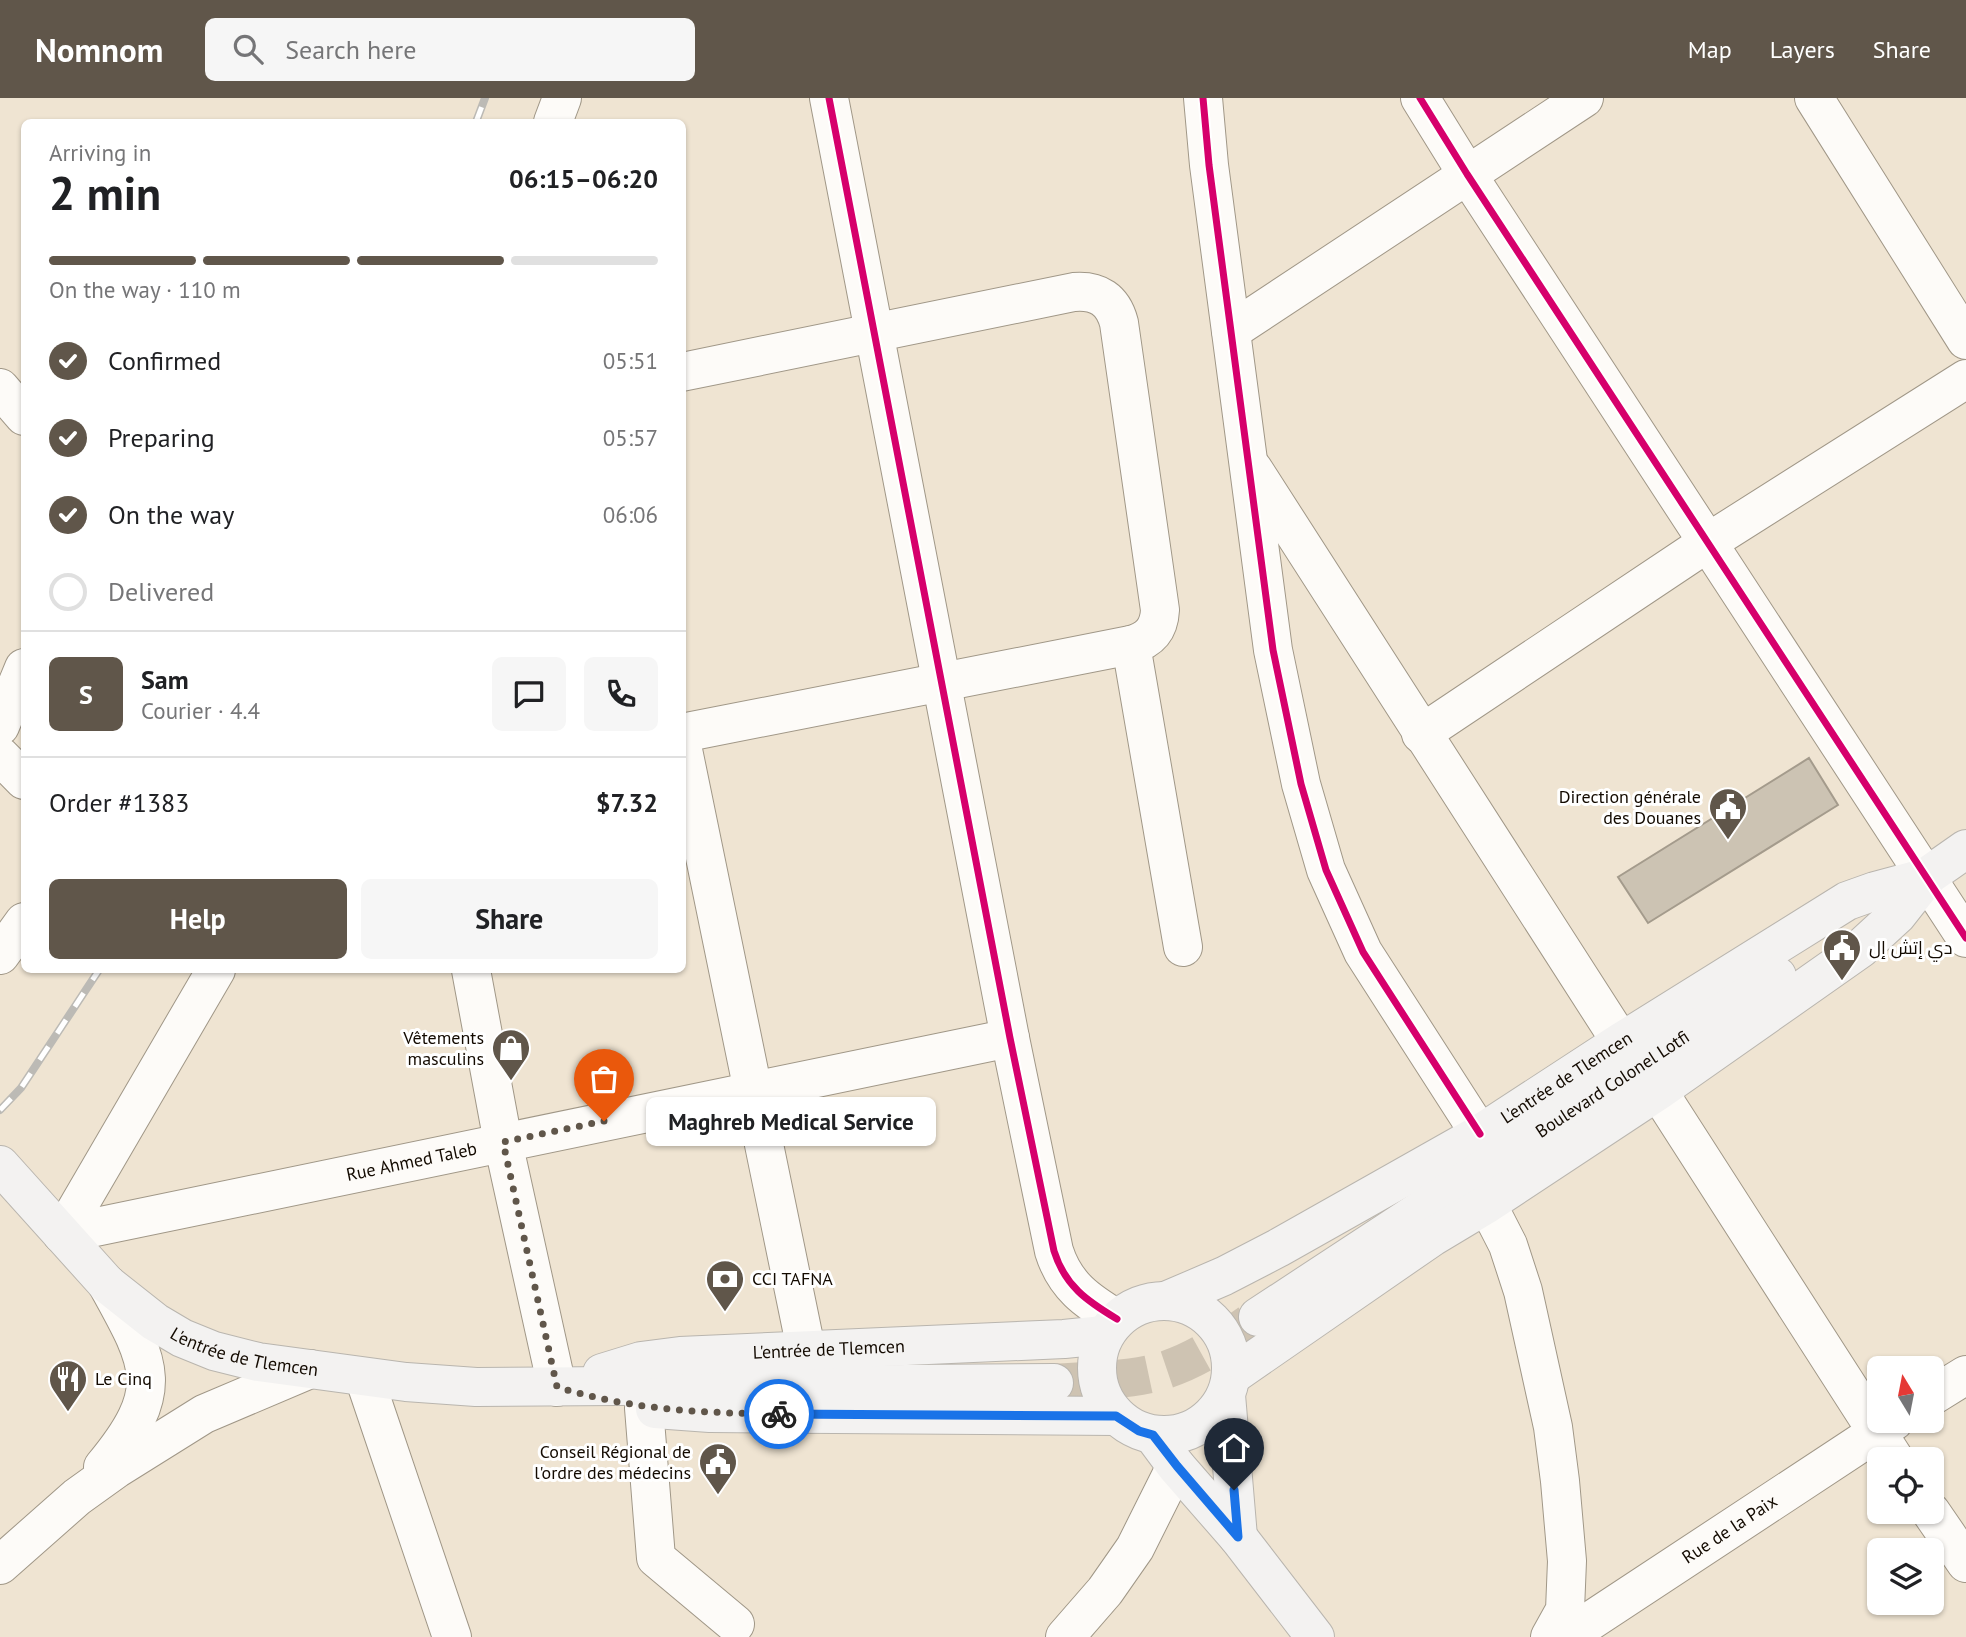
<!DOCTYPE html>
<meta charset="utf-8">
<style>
:root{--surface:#fff;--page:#f6f6f6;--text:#202124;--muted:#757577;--line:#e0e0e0;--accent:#60564a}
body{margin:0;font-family:"PT Sans",Cairo,sans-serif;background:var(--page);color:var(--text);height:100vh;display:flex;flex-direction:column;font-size:26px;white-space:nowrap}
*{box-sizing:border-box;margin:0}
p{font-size:23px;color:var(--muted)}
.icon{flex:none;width:38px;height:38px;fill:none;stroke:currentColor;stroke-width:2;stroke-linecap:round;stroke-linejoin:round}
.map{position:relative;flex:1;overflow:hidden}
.side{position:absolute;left:21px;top:21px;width:665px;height:854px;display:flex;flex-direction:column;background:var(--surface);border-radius:10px;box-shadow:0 2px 5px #0004}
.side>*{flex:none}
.needle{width:46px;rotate:350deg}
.fabs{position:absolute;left:1867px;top:1258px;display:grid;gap:14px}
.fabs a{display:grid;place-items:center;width:77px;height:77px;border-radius:10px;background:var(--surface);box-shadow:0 2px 5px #0004;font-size:35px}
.pin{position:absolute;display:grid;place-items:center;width:60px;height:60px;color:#fff;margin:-72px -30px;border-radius:50% 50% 50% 0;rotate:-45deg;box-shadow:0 0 7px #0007}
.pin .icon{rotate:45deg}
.courier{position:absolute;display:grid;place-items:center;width:70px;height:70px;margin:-35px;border:5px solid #1a73e8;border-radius:50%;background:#fff;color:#222;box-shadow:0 2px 9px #0007}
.bubble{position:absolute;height:49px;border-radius:10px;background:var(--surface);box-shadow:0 2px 5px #0004;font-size:23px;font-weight:700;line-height:49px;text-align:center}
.head em{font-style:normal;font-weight:700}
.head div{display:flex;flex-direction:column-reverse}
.head{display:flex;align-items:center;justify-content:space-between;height:119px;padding:0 28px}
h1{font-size:46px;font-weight:700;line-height:52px}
.bar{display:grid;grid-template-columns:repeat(4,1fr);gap:10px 7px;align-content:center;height:84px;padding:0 28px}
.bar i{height:9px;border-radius:5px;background:var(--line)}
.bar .on{background:var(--accent)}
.bar p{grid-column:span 4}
.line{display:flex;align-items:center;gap:18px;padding:0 28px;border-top:2px solid var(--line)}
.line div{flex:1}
.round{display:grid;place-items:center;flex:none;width:74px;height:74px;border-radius:10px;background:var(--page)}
ol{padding:0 28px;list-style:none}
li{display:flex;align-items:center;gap:21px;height:77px}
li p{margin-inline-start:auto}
li .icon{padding:7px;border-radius:50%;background:var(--accent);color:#fff;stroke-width:4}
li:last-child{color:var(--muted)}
li i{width:38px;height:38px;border:4px solid var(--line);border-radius:50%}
.cta{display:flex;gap:14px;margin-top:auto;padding:14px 28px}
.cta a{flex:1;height:80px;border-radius:10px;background:var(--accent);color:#fff;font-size:28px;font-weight:700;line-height:80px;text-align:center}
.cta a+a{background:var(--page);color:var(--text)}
header{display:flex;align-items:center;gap:42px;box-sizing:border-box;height:98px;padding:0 35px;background:var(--accent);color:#fff}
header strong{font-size:33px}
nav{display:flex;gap:38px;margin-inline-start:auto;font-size:24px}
.search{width:490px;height:63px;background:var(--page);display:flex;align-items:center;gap:18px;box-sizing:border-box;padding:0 24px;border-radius:10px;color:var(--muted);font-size:26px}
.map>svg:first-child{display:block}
.building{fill:#ccc3b3;stroke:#a49b8c;stroke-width:2}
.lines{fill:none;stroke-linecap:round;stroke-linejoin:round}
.major-tunnel{stroke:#cec3b2;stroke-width:38;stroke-dasharray:38 19;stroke-linecap:butt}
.minor-casing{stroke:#a09787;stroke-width:40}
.major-casing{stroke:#b9b5ae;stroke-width:40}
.minor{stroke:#fdfbf8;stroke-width:38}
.major{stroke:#f3f2f1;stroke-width:38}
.rail-casing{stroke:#bcbab5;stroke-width:8}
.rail{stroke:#fff;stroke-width:5;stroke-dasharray:16;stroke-linecap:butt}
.cycleway-casing{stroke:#fff;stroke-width:11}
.cycleway{stroke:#d6006c;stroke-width:7}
.done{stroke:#60564a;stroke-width:7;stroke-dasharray:0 12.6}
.route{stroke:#1a73e8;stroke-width:9}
.labels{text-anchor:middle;stroke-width:6;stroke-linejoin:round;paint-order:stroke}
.poi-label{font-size:18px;fill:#130a00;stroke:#fff;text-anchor:end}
.street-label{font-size:18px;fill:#130a00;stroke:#fff}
</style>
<header>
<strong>Nomnom</strong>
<div class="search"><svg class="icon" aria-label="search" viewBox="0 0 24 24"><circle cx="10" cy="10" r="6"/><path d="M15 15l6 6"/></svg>Search here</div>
<nav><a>Map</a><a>Layers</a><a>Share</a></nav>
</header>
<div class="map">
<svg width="1966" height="1539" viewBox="0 0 1966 1539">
<rect width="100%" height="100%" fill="#efe4d2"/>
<path class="building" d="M1809,660L1838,707L1648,825L1618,779Z"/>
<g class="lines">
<path class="major-tunnel" d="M1054,1285C1091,1282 1133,1283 1168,1271C1201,1260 1229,1239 1258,1219"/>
<defs>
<g id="minor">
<path d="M829,0L1010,940L1054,1153C1065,1188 1087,1203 1117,1221"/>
<path d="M1203,0L1209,67L1273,552L1301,686L1326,772L1363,854L1480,1036"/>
<path d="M1420,0L1467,76L1966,840"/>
<path d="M1814,0L1966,242"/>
<path d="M553,24L562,0"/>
<path d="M1231,233L1584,0"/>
<path d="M682,274L1074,194C1098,192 1113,202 1119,225L1160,512C1159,532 1149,542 1131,547L682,635"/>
<path d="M0,290L24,318"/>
<path d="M1253,371L1621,944"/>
<path d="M1131,547L1183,849"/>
<path d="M0,628L24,570"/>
<path d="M1421,636L1707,445L1966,281"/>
<path d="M682,647L806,1251"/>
<path d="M0,658L24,682"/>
<path d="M0,857L24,824"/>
<path d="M471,872L503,1044L557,1289"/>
<path d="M1658,993L1895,1362"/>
<path d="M1487,1106L1508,1147L1523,1193L1553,1329L1560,1383L1567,1463L1565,1512L1550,1539"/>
<path id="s1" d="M62,1136L1010,940"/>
<path d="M62,1136L216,872"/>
<path d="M364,1279L452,1539"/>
<path d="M1932,1298L1966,1277"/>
<path d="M644,1310L656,1460L735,1526"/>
<path d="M103,1369C167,1292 152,1267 107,1186"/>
<path d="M1931,1414L1966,1465"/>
<path d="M0,1467L77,1399L116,1371L204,1316L310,1271"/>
<path d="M1065,1539L1105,1493L1135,1450L1176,1368"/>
<path id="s2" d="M1566,1539L1894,1323"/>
</g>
<g id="major">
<path d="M1906,793L1966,751"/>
<path id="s3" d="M0,1067L107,1186L155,1224L182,1240L214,1253L258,1264L406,1284L476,1289L1054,1285"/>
<path id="s4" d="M1168,1202L1224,1178L1278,1150L1480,1036L1621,944L1847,803L1875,793L1927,779"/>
<circle cx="1164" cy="1270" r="67"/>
<path id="s5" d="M1258,1219L1777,878"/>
<path id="s6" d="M602,1275L641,1263L680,1258L1064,1241L1104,1237"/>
<path d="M1231,1278L1432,1139L1487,1106L1658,993L1860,851L1897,817L1927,779"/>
<path d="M1226,1297L1238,1439"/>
<path d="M655,1311L710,1315L1116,1318"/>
<path d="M1153,1337L1176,1368L1238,1439L1315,1539"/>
</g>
</defs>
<use href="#minor" class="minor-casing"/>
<use href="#major" class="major-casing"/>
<use href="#minor" class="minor"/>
<use href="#major" class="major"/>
<defs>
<g id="rail">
<path d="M476,24L485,0"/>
<path d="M0,1012L21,990L99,872"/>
</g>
</defs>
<use href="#rail" class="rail-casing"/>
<use href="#rail" class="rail"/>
<defs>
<g id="cycleway">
<path d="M829,0L1010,940L1054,1153C1065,1188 1087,1203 1117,1221"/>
<path d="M1203,0L1209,67L1273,552L1301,686L1326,772L1363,854L1480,1036"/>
<path d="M1420,0L1467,76L1966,840"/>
</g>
</defs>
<use href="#cycleway" class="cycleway-casing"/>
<use href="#cycleway" class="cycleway"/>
</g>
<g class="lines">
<path class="done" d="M604,1023L503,1044L557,1289C632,1312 702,1315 779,1316"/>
<path class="route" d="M779,1316L1116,1318L1139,1333L1153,1337L1177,1368L1238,1439L1234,1392"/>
</g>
<defs>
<symbol id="civic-pin" viewBox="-11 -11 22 30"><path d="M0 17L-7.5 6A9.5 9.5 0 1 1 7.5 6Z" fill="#60564a" stroke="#fff"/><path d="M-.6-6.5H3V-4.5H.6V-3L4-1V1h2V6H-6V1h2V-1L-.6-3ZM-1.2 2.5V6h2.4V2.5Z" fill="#fff"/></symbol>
<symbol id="shop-pin" viewBox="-11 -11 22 30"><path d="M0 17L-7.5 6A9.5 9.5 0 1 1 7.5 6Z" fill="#60564a" stroke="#fff"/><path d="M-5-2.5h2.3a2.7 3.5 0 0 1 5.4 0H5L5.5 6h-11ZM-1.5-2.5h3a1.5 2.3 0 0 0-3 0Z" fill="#fff"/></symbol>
<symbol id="bank-pin" viewBox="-11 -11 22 30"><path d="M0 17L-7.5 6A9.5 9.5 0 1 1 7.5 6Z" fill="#60564a" stroke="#fff"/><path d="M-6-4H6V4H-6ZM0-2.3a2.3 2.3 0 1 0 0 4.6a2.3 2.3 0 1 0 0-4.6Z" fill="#fff"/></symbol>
<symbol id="restaurant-pin" viewBox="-11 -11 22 30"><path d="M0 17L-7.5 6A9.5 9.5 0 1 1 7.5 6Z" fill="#60564a" stroke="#fff"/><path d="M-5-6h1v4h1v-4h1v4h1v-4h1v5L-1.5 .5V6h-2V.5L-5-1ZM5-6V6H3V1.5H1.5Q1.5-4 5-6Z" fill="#fff"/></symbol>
</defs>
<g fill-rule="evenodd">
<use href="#civic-pin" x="1706" y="687" width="44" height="60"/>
<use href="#civic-pin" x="1820" y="828" width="44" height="60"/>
<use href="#shop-pin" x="489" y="928" width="44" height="60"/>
<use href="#bank-pin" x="703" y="1159" width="44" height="60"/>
<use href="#restaurant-pin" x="46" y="1259" width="44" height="60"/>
<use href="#civic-pin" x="696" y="1342" width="44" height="60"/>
</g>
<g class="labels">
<g class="poi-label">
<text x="1701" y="705">Direction générale<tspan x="1701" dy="21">des Douanes</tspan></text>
<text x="1869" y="856" text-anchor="start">دي إتش إل</text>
<text x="484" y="946">Vêtements<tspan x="484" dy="21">masculins</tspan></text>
<text x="752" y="1187" text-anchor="start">CCI TAFNA</text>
<text x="95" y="1287" text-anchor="start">Le Cinq</text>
<text x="691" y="1360">Conseil Régional de<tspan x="691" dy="21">l'ordre des médecins</tspan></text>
</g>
<g class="street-label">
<text dy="6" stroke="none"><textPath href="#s4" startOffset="457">L'entrée de Tlemcen</textPath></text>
<text dy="6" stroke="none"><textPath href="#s5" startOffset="424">Boulevard Colonel Lotfi</textPath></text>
<text dy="6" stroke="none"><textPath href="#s1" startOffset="357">Rue Ahmed Taleb</textPath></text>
<text dy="6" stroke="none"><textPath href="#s3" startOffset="317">L'entrée de Tlemcen</textPath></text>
<text dy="6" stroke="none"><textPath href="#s6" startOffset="229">L'entrée de Tlemcen</textPath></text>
<text dy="6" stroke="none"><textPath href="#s2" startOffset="196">Rue de la Paix</textPath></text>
</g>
</g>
</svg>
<div class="fabs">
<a><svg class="needle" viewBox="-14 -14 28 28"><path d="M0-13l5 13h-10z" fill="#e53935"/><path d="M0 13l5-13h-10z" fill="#757577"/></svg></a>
<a><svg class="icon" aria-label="locate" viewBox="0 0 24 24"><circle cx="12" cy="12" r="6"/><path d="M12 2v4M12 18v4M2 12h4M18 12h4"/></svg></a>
<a><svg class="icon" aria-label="layers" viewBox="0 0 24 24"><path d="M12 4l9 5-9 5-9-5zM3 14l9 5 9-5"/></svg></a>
</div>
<div class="pin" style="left:604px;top:1023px;background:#ea580c"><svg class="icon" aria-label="bag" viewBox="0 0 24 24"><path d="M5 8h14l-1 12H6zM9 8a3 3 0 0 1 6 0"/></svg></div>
<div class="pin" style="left:1234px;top:1392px;background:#1f2937"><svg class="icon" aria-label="home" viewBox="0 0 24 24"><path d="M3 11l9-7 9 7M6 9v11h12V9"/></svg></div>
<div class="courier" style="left:779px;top:1316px"><svg class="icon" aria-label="bike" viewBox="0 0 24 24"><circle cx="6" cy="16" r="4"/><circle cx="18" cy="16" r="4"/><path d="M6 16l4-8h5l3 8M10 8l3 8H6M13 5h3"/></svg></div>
<div class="bubble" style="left:646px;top:999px;width:290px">Maghreb Medical Service</div>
<section class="side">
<div class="head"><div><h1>2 min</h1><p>Arriving in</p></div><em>06:15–06:20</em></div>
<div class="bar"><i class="on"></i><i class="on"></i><i class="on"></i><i></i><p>On the way · 110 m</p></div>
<ol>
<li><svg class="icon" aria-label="check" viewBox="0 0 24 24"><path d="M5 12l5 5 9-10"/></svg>Confirmed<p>05:51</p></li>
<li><svg class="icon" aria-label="check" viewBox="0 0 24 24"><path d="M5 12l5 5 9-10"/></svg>Preparing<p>05:57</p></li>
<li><svg class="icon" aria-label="check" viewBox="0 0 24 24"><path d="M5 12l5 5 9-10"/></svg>On the way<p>06:06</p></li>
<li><i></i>Delivered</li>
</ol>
<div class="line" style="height:126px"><b class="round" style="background:var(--accent);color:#fff">S</b><div><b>Sam</b><p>Courier · 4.4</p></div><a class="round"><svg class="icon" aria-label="chat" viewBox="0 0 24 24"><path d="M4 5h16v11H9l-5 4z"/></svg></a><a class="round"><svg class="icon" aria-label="phone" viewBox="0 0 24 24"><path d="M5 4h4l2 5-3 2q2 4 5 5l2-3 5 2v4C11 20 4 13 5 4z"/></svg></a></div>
<div class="line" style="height:91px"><div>Order #1383</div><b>$7.32</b></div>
<div class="cta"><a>Help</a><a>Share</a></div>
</section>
</div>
